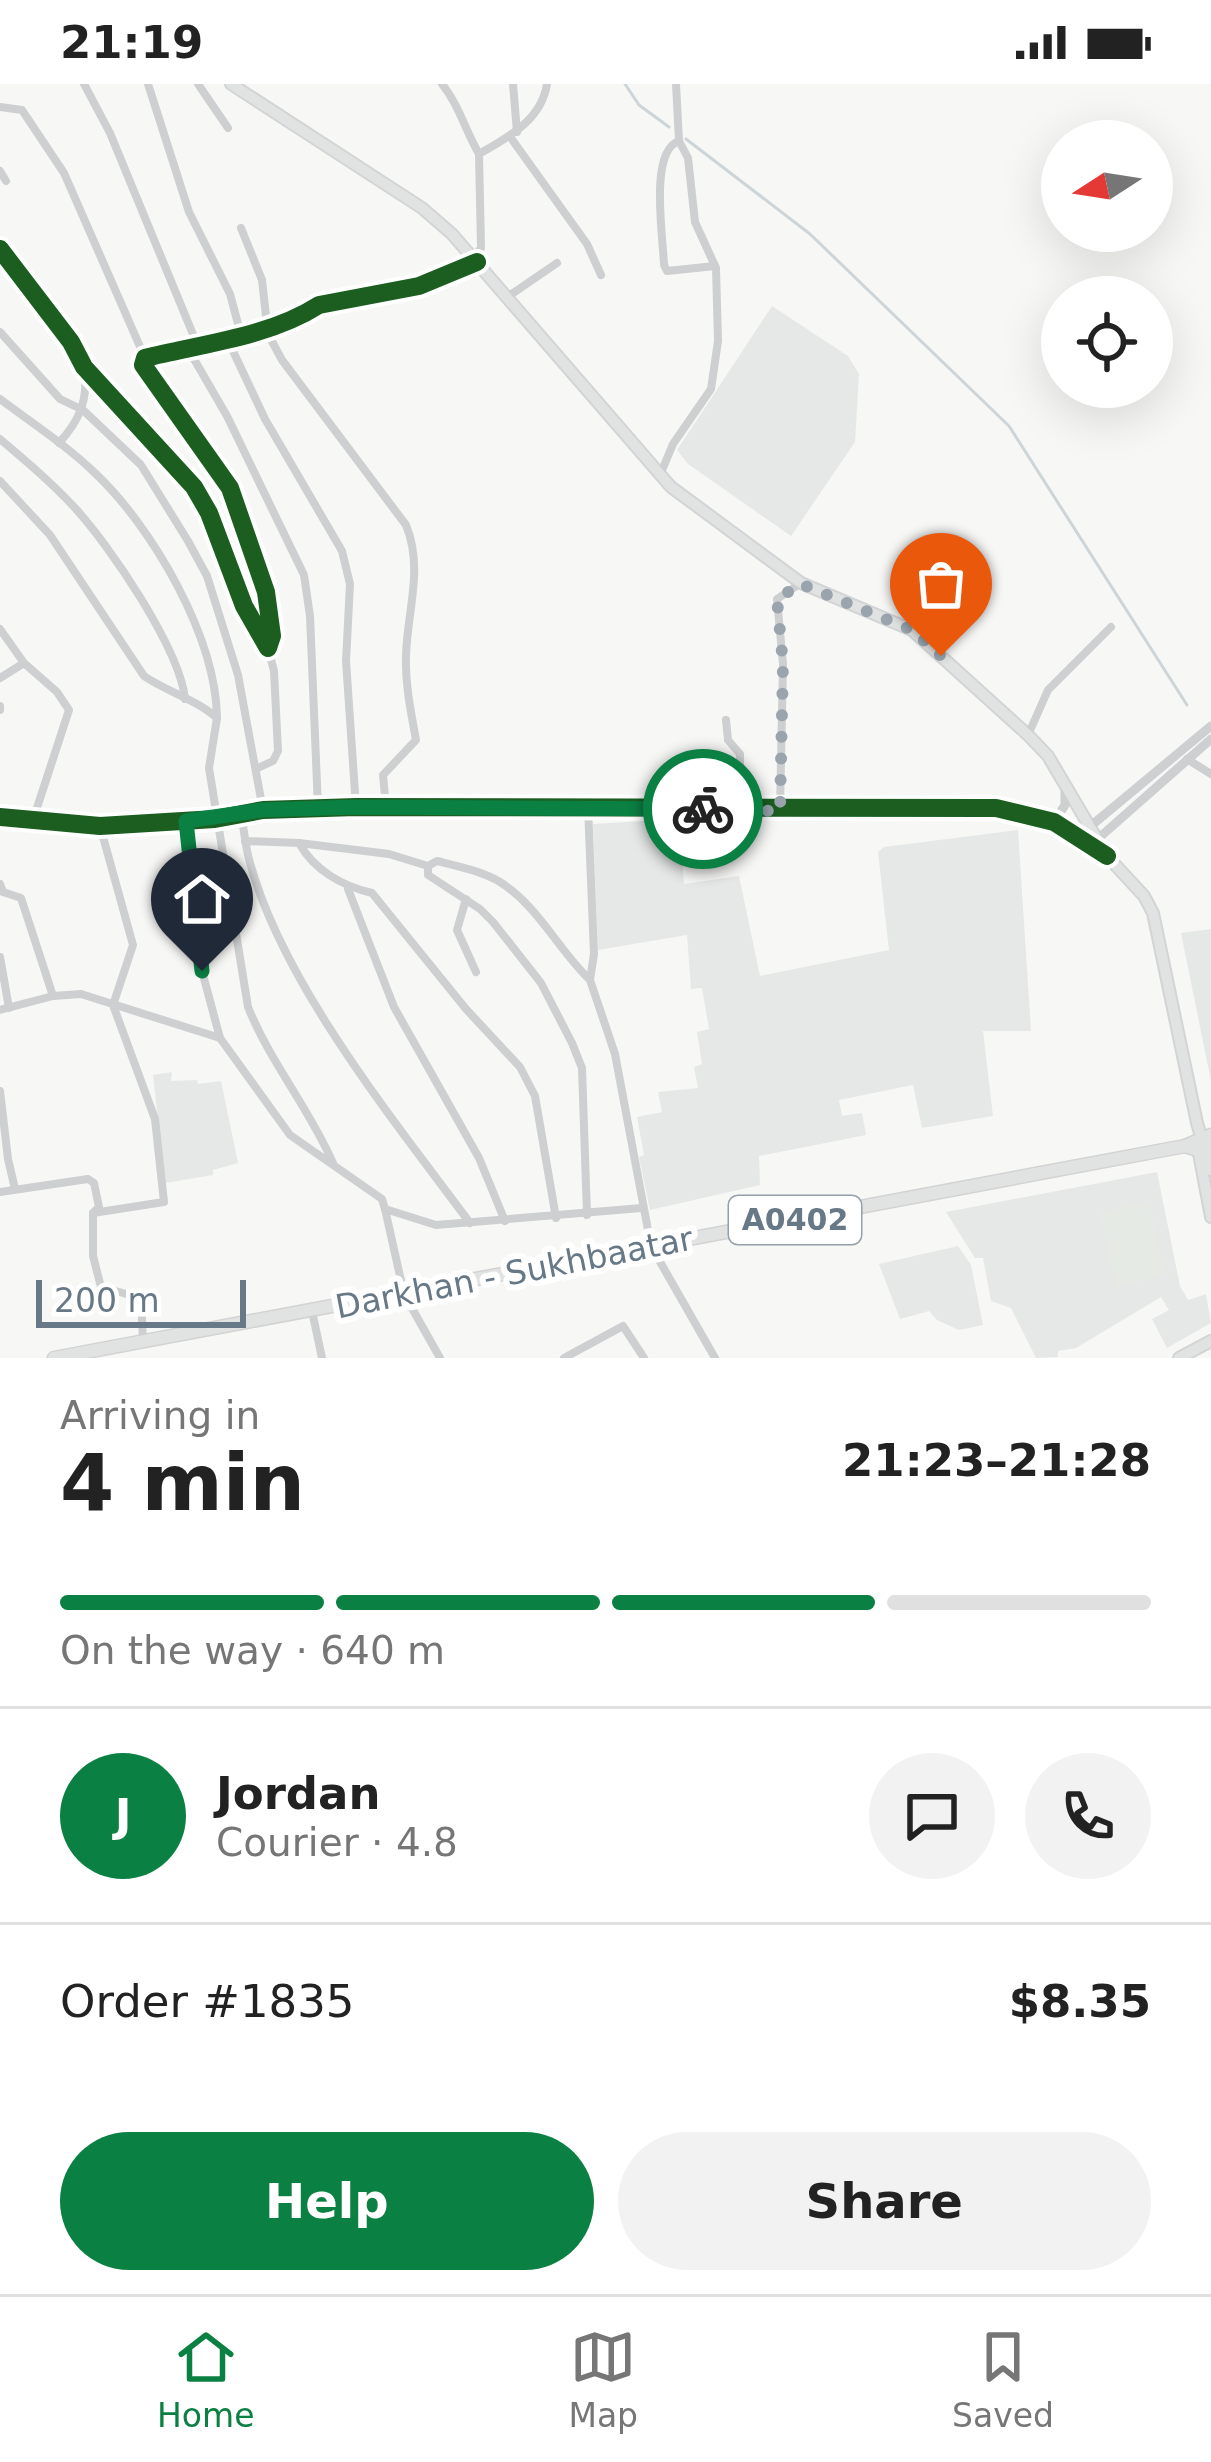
<!DOCTYPE html>
<meta charset="utf-8">
<style>
:root{--surface:#fff;--page:#f2f2f2;--text:#222;--muted:#767676;--line:#e0e0e0;--accent:#0b8043}
body{margin:0;font-family:"DejaVu Sans",sans-serif;background:var(--page);color:var(--text);height:100vh;display:flex;flex-direction:column;font-size:45px;white-space:nowrap}
*{box-sizing:border-box;margin:0}
p{font-size:39px;color:var(--muted)}
.icon{flex:none;width:66px;height:66px;fill:none;stroke:currentColor;stroke-width:2;stroke-linecap:round;stroke-linejoin:round}
.map{position:relative;height:1274px;overflow:hidden}
.details{display:flex;flex-direction:column;background:var(--surface);flex:1}
.details>*{flex:none}
.needle{width:78px;rotate:258deg}
.controls{position:absolute;left:1041px;top:36px;display:grid;gap:24px}
.controls a{display:grid;place-items:center;width:132px;height:132px;border-radius:50%;background:var(--surface);box-shadow:0 12px 48px #0002;font-size:60px}
.scale{position:absolute;left:36px;bottom:30px;width:210px;box-sizing:border-box;padding-left:12px;border:6px solid #677886;border-top:0;font-size:33px;line-height:42px;white-space:nowrap;color:#677886;-webkit-text-stroke:9px #fff;paint-order:stroke}
.pin{position:absolute;display:grid;place-items:center;width:102px;height:102px;color:#fff;margin:-123px -51px;border-radius:50% 50% 50% 0;rotate:-45deg;box-shadow:0 0 12px #0007}
.pin .icon{rotate:45deg}
.courier{position:absolute;display:grid;place-items:center;width:120px;height:120px;margin:-60px;border:9px solid #0b8043;border-radius:50%;background:#fff;color:#222;box-shadow:0 3px 15px #0007}
.summary em{font-style:normal;font-weight:700}
.summary div{display:flex;flex-direction:column-reverse}
.summary{display:flex;align-items:center;justify-content:space-between;height:204px;padding:0 60px}
h1{font-size:78px;font-weight:700;line-height:90px}
.bar{display:grid;grid-template-columns:repeat(4,1fr);gap:18px 12px;align-content:center;height:144px;padding:0 60px}
.bar i{height:15px;border-radius:9px;background:var(--line)}
.bar .on{background:var(--accent)}
.bar p{grid-column:span 4}
.line{display:flex;align-items:center;gap:30px;padding:0 60px;border-top:3px solid var(--line)}
.line div{flex:1}
.round{display:grid;place-items:center;flex:none;width:126px;height:126px;border-radius:63px;background:var(--page)}
.primary-button{display:flex;gap:24px;margin-top:auto;padding:24px 60px}
.primary-button a{flex:1;height:138px;border-radius:72px;background:var(--accent);color:#fff;font-size:48px;font-weight:700;line-height:138px;text-align:center}
.primary-button a+a{background:var(--page);color:var(--text)}
.status{display:flex;justify-content:space-between;align-items:center;height:84px;padding:0 60px;background:var(--surface);direction:ltr}
.status svg{height:33px;fill:currentColor}
.tab-bar{display:flex;justify-content:space-around;align-items:center;height:168px;border-top:3px solid var(--line);background:var(--surface);font-size:33px;color:var(--muted)}
.tab-bar a{display:grid;justify-items:center;gap:6px}
.tab-bar .on{color:var(--accent)}
.map>svg:first-child{display:block}
.built{fill:#e6e7e7}
.grass{fill:#e6eae4}
.lines{fill:none;stroke-linecap:round;stroke-linejoin:round}
.stream{stroke:#cdd5d8;stroke-width:3}
.secondary-casing{stroke:#d3d4d5;stroke-width:14}
.trunk-casing{stroke:#d3d3d4;stroke-width:15}
.minor{stroke:#cdcfd0;stroke-width:8}
.tertiary{stroke:#cdcfd0;stroke-width:9}
.secondary{stroke:#e1e2e2;stroke-width:10}
.trunk{stroke:#e1e2e2;stroke-width:12}
.cycleway-casing{stroke:#fff;stroke-width:26}
.cycleway{stroke:#1b5e20;stroke-width:18}
.done{stroke:#99a4ad;stroke-width:12;stroke-dasharray:0 21.6}
.route{stroke:#0b8043;stroke-width:15}
.labels{text-anchor:middle;stroke-width:12;stroke-linejoin:round;paint-order:stroke}
.shield{fill:#fff;stroke:#95a0aa;stroke-width:3}
.shield-label{font-size:30px;font-weight:bold;fill:#677886}
.street-label{font-size:33px;fill:#677886;stroke:#fff}
</style>
<div class="status"><b>21:19</b><svg viewBox="0 0 49 12"><path d="M0 12V9h3v3zM5 12V6h3v6zM10 12V3h3v9zM15 12V0h3v12zM26 1h20v11H26zM47 4h2v5h-2z"/></svg></div>
<div class="map">
<svg width="1211" height="1274" viewBox="0 0 1211 1274">
<rect width="100%" height="100%" fill="#f7f7f6"/>
<g class="built">
<path d="M772,222L848,272L859,290L855,358L791,452L688,380L677,366Z"/>
<path d="M679,735L684,800L739,792L760,892L889,866L878,768L884,763L1018,746L1031,947H983L993,1032L922,1044L913,1001L839,1016L842,1032L862,1029L866,1051L759,1072L760,1101L650,1126L639,1073L644,1071L637,1033L662,1028L658,1008L698,1004L694,983L702,980L697,948L709,945L702,904L691,905L687,851L598,866L593,740Z"/>
<path d="M1211,845V997L1181,849Z"/>
<path d="M172,988L171,997L197,996L198,1000L221,997L238,1079L213,1086V1091L165,1099L153,991Z"/>
<path d="M1157,1088L1180,1202L1188,1216L1206,1210L1211,1239L1167,1264L1152,1235L1169,1226L1161,1213L1076,1264L1058,1267V1273L1036,1274L1011,1224L991,1217L983,1174H975L946,1128Z"/>
<path d="M958,1162L971,1181L983,1241L959,1246L937,1236L929,1227L900,1235L879,1180Z"/>
</g>
<path class="grass" d="M1149,1118L1164,1192L1116,1202L1100,1128Z"/>
<g class="lines">
<g class="stream">
<path d="M625,0L639,21L669,43"/>
<path d="M686,55L810,150L1009,342L1187,621"/>
</g>
<defs>
<g id="secondary">
<path d="M231,0L422,124L452,150L671,403L801,499L912,546L1028,651L1048,672L1107,772L1144,812L1153,829L1197,1039L1211,1086"/>
<path d="M1197,1059L1211,1133"/>
<path d="M1179,1274L1211,1257"/>
</g>
<g id="trunk">
<path d="M1185,1062L1198,1066L1211,1063"/>
<path d="M54,1274L1185,1062L1211,1051"/>
</g>
</defs>
<use href="#secondary" class="secondary-casing"/>
<use href="#trunk" class="trunk-casing"/>
<g class="minor">
<path d="M84,0L110,49L197,260"/>
<path d="M148,0L189,128L230,210L241,251"/>
<path d="M198,0L228,44"/>
<path d="M442,0C459,21 465,46 479,70"/>
<path d="M513,0L517,48"/>
<path d="M0,23L22,26L64,89L145,274"/>
<path d="M511,54L587,160L601,191"/>
<path d="M679,57C649,67 663,152 664,181L667,187L715,182"/>
<path d="M0,87L6,97"/>
<path d="M241,144L262,196L268,250L282,276L406,441C424,485 407,527 406,572C405,601 411,628 416,656L383,691L386,723"/>
<path d="M0,165L71,258L84,283L194,403L209,429L244,522L268,564L272,552L266,508L230,404L143,281L145,274C201,260 269,253 319,221L419,202L477,178"/>
<path d="M473,174L481,164L479,70C508,53 541,37 547,0"/>
<path d="M506,214L557,179"/>
<path d="M0,248L60,315L83,326L141,381L188,457L207,492L238,591L263,726"/>
<path d="M224,257L232,265L265,335L342,467L350,500L346,577L356,723"/>
<path d="M187,263L227,332L304,491L310,532L318,724"/>
<path d="M0,315C32,339 66,361 95,389C153,444 216,553 217,634"/>
<path d="M0,355C26,377 52,399 75,424C110,462 180,565 185,615"/>
<path d="M59,359C80,336 88,316 85,285"/>
<path d="M660,391L673,360L711,305L718,257L716,184L695,138L688,74L679,57L676,0"/>
<path d="M0,397L50,451L144,592C167,608 196,615 217,634L209,684L248,923C270,978 309,1024 333,1079"/>
<path d="M0,545L24,579L57,608L69,626L33,736"/>
<path d="M0,594L24,579"/>
<path d="M0,622V626"/>
<path d="M726,636L728,656L740,670V726"/>
<path d="M1028,651L1048,606L1111,543"/>
<path d="M1187,675L1211,690"/>
<path d="M258,684L273,677L278,667L274,587L268,564"/>
<path d="M588,723L594,870L590,896L615,970L651,1162L715,1274"/>
<path d="M780,725L783,580L777,515L801,499"/>
<path d="M241,729C244,745 245,760 249,775C281,898 395,1038 470,1139"/>
<path d="M186,737L202,887L220,954"/>
<path d="M245,757L299,759C314,786 342,802 372,809L466,925L520,983L535,1012L556,1134"/>
<path d="M299,759L389,770L428,782L437,777C457,782 482,787 500,798C537,821 558,865 589,895"/>
<path d="M428,782V791L480,825L493,838L541,899L572,959L582,984L587,1131"/>
<path d="M0,800L3,808L21,814L53,912"/>
<path d="M348,805L394,923L479,1074L505,1137"/>
<path d="M466,815L457,846L476,888"/>
<path d="M0,873L9,924"/>
<path d="M0,926L53,912L81,910L220,954L290,1051L382,1115L385,1125L436,1141L642,1124"/>
<path d="M0,1007L8,1075L15,1105"/>
<path d="M0,1108L88,1095L94,1099L99,1123L93,1129V1172L101,1203L141,1214L143,1258"/>
<path d="M385,1125L404,1210L440,1274"/>
<path d="M93,1129L164,1118L155,1035L113,921L133,861L100,742"/>
<path d="M312,1227L322,1274"/>
<path d="M564,1274L623,1242L644,1274"/>
</g>
<g class="tertiary">
<path d="M0,733L100,742L215,735L263,726L356,723L996,724L1054,738L1107,772"/>
<path d="M1054,738L1065,721V700"/>
<path d="M1086,746L1211,642"/>
<path d="M1092,760L1211,655"/>
</g>
<use href="#secondary" class="secondary"/>
<use href="#trunk" class="trunk"/>
<defs>
<g id="cycleway">
<path d="M0,165L71,258L84,283L194,403L209,429L244,522L268,564L272,552L266,508L230,404L143,281L145,274C201,260 269,253 319,221L419,202L477,178"/>
<path d="M0,733L100,742L215,735L263,726L356,723L996,724L1054,738L1107,772"/>
</g>
</defs>
<use href="#cycleway" class="cycleway-casing"/>
<use href="#cycleway" class="cycleway"/>
</g>
<g class="lines">
<path class="done" d="M703,725L780,727L783,580L777,515L801,500L912,546L941,572"/>
<path class="route" d="M202,887L186,737L262,726L356,723L703,725"/>
</g>
<g class="labels">
<rect class="shield" x="729" y="1112" width="132" height="48" rx="9"/>
<g class="shield-label">
<text x="795" y="1146">A0402</text>
</g>
<g class="street-label">
<text transform="translate(514 1188) rotate(-11)" y="12">Darkhan - Sukhbaatar</text>
</g>
</g>
</svg>
<div class="controls">
<a><svg class="needle" viewBox="-14 -14 28 28"><path d="M0-13l5 13h-10z" fill="#e53935"/><path d="M0 13l5-13h-10z" fill="#767676"/></svg></a>
<a><svg class="icon" aria-label="locate" viewBox="0 0 24 24"><circle cx="12" cy="12" r="6"/><path d="M12 2v4M12 18v4M2 12h4M18 12h4"/></svg></a>
</div>
<div class="scale">200 m</div>
<div class="pin" style="left:941px;top:572px;background:#ea580c"><svg class="icon" aria-label="bag" viewBox="0 0 24 24"><path d="M5 8h14l-1 12H6zM9 8a3 3 0 0 1 6 0"/></svg></div>
<div class="pin" style="left:202px;top:887px;background:#1f2937"><svg class="icon" aria-label="home" viewBox="0 0 24 24"><path d="M3 11l9-7 9 7M6 9v11h12V9"/></svg></div>
<div class="courier" style="left:703px;top:725px"><svg class="icon" aria-label="bike" viewBox="0 0 24 24"><circle cx="6" cy="16" r="4"/><circle cx="18" cy="16" r="4"/><path d="M6 16l4-8h5l3 8M10 8l3 8H6M13 5h3"/></svg></div>
</div>
<section class="details">
<div class="summary"><div><h1>4 min</h1><p>Arriving in</p></div><em>21:23–21:28</em></div>
<div class="bar"><i class="on"></i><i class="on"></i><i class="on"></i><i></i><p>On the way · 640 m</p></div>
<div class="line" style="height:216px"><b class="round" style="background:var(--accent);color:#fff">J</b><div><b>Jordan</b><p>Courier · 4.8</p></div><a class="round"><svg class="icon" aria-label="chat" viewBox="0 0 24 24"><path d="M4 5h16v11H9l-5 4z"/></svg></a><a class="round"><svg class="icon" aria-label="phone" viewBox="0 0 24 24"><path d="M5 4h4l2 5-3 2q2 4 5 5l2-3 5 2v4C11 20 4 13 5 4z"/></svg></a></div>
<div class="line" style="height:156px"><div>Order #1835</div><b>$8.35</b></div>
<div class="primary-button"><a>Help</a><a>Share</a></div>
</section>
<nav class="tab-bar">
<a class="on"><svg class="icon" aria-label="home" viewBox="0 0 24 24"><path d="M3 11l9-7 9 7M6 9v11h12V9"/></svg>Home</a>
<a><svg class="icon" aria-label="map" viewBox="0 0 24 24"><path d="M3 6l6-2 6 2 6-2v14l-6 2-6-2-6 2zM9 4v14M15 6v14"/></svg>Map</a>
<a><svg class="icon" aria-label="saved" viewBox="0 0 24 24"><path d="M7 4h10v16l-5-4-5 4z"/></svg>Saved</a>
</nav>
